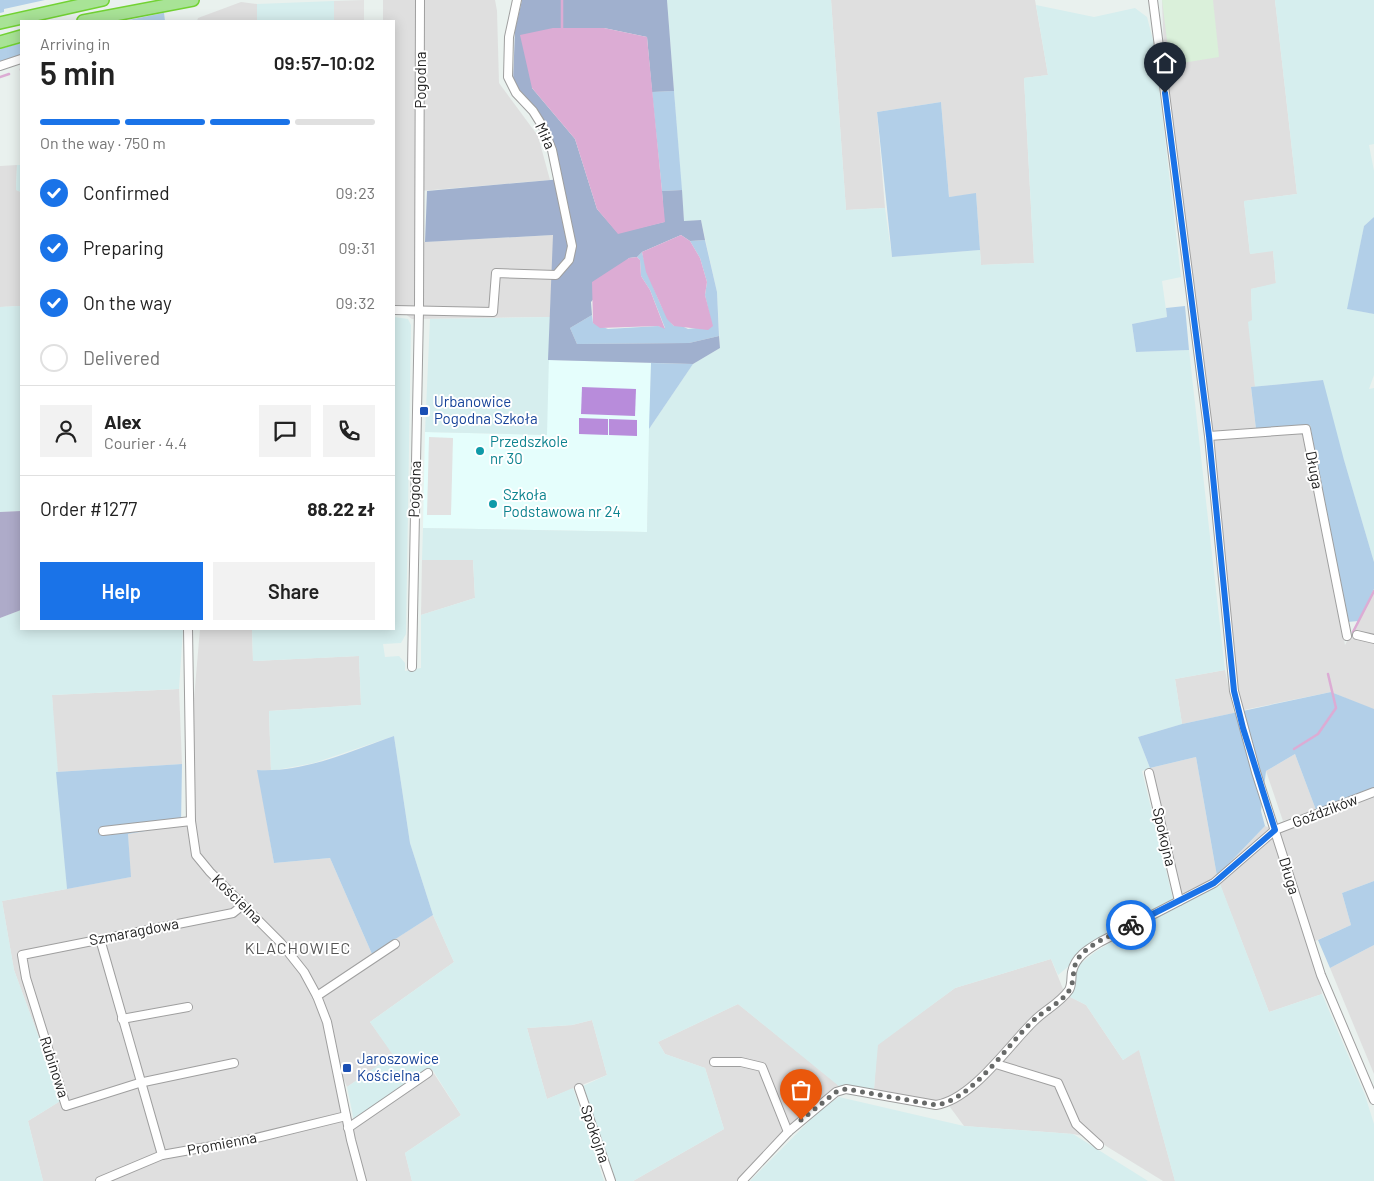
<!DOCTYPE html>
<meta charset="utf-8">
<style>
:root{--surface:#fff;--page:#f2f2f2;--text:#222;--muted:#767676;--line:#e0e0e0;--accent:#1a73e8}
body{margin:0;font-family:Barlow,sans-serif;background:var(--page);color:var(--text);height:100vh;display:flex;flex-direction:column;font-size:19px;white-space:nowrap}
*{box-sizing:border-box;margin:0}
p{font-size:16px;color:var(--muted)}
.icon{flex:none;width:28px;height:28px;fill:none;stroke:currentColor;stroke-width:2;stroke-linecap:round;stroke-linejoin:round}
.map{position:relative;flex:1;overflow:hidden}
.sheet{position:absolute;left:20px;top:20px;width:375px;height:610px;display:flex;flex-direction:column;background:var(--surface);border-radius:0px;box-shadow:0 2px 12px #0003}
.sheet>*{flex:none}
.pin{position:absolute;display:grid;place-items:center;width:42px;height:42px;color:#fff;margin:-51px -21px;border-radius:50% 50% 50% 0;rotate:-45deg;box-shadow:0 0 5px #0007}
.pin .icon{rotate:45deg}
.courier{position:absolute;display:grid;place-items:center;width:50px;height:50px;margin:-25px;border:4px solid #1a73e8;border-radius:50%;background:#fff;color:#222;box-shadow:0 1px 6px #0007}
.headline em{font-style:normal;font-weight:600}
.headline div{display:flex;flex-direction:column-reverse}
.headline{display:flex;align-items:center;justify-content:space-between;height:85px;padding:0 20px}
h1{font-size:32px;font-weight:600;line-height:38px}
.bar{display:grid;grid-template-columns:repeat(4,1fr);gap:8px 5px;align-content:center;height:60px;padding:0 20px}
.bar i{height:6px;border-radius:4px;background:var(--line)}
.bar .on{background:var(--accent)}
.bar p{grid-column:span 4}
.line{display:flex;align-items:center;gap:12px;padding:0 20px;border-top:1px solid var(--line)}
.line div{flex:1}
.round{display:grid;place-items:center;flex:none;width:52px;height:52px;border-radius:0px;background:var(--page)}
ol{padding:0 20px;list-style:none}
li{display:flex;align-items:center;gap:15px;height:55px}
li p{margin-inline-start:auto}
li .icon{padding:5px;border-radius:50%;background:var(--accent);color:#fff;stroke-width:4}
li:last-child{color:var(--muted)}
li i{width:28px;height:28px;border:2px solid var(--line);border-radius:50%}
.primary-button{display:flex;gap:10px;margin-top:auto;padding:10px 20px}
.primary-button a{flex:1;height:58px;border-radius:0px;background:var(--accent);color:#fff;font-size:20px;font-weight:600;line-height:58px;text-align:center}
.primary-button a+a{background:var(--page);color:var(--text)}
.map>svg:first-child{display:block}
.residential{fill:#dfdfdf}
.commercial{fill:#daf0da}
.education{fill:#e5fefc}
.farmland{fill:#d6eeee}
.grass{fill:#b2cfe8}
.forest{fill:#a0b0ce}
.cemetery{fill:#aeabc9}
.pitch{fill:#b88cdb}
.parking{fill:#e2e2e2}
.water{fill:#dcacd4}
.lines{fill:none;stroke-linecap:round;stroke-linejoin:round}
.stream{stroke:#dcacd4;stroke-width:2.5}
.minor-casing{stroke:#9f9f9f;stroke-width:10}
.highway-casing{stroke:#72d233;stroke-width:14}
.minor{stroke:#fff;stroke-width:8}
.highway{stroke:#a8e396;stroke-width:11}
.done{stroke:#686a69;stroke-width:5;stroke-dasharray:0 9}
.route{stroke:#1a73e8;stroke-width:6}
.transit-dot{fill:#1a4fb4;stroke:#fff;stroke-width:2}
.culture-dot{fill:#0f9aa8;stroke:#fff;stroke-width:2}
.labels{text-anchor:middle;stroke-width:4;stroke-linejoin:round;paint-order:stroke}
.street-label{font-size:15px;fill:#222;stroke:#fff}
.transit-label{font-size:15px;fill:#164399;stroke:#fff;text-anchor:start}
.culture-label{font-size:15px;fill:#0d838f;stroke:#fff;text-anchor:start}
.neighbourhood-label{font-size:16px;letter-spacing:1px;fill:#555;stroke:#fff}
</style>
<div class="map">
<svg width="1374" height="1181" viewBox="0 0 1374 1181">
<rect width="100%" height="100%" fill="#e9f1ee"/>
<g class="residential">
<path d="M383,0H495L497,11L499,83L538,136L550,180L420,191L421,242L554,235L550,317L412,319L394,306V21H383Z"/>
<path d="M831,0H1035L1048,75L1024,78L1034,263L981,265L976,194L949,197L941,102L877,112L885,208L846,210Z"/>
<path d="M1162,0H1275L1297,194L1244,201L1250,254L1273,250L1276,284L1251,289L1255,387L1251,388L1256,429L1218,431L1219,439L1300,433L1305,437L1345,645L1374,591V710L1331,692L1239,711L1182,222H1186L1164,56Z"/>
<path d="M241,2L257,4V21H197L198,18Z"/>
<path d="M17,165L16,190L21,192V306L0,307V166Z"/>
<path d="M422,560H473L475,598L421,615Z"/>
<path d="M200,629H252L253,661L359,656L361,705L269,711L271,771L258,770L274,863L330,858L372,954L398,945L395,939L433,915L454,962L370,1022L394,1055L347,1087L334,1055L346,1116L354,1121L431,1069L461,1115L405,1153L412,1181H43L28,1121L62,1100L14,970L2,901L130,877L128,834L190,824L192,722Z"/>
<path d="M1225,670L1234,713L1182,724L1175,679Z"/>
<path d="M179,689L182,764L56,772L52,695Z"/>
<path d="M1295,754L1316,810L1283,821L1266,771Z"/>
<path d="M1196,757L1217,876L1265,826L1275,830L1374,792V881L1342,893L1351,925L1311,943L1322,994L1269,1012L1217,877L1181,894L1150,768Z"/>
<path d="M1374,945V1074L1330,968Z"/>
<path d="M1051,959L1065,994L1086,1005L1123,1060L1139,1049L1175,1181H1163L1093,1138L1073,1134L964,1126L947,1103L876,1095L874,1089L877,1045L955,988Z"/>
<path d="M738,1004L840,1086L846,1089L836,1092L741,1181H633L724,1129L705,1068L665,1054L658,1042Z"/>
<path d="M592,1020L607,1075L547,1099L527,1028L572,1025Z"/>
</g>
<path class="commercial" d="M1162,0H1213L1219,57L1170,65Z"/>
<path class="education" d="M548,360L651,363L647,532L423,528L425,432L546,435Z"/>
<g class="farmland">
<path d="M667,0H831L846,210L885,208L892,257L980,250L981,265L1034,263L1024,78L1048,75L1036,5L1094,17L1135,8L1147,17L1154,44L1181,277L1162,281L1167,317L1132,324L1136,352L1189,350L1225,670L1175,679L1182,724L1138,737L1150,768L1142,771L1173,899L1080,952L1069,966L1058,975L1051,959L955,988L878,1045L874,1089L840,1087L738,1004L658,1042L665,1054L705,1068L724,1129L633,1181H616L583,1086L607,1075L592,1020L572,1025L527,1028L547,1099L573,1088L604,1181H412L405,1153L461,1115L432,1069L354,1121L347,1087L393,1055L370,1022L454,962L433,915L410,843L394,736L314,763L271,771L269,711L361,705L359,656L253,661L252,629H394V317L408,319L411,325L406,634L401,643L383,644L385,657L399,656L405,663V671L421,668V615L475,598L473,560H422L423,528L647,532L649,429L693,364L720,348L717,292L701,220L684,221Z"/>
<path d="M1275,0H1374V144L1369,145L1374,171V217L1364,226L1348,309L1374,314V375L1369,389L1374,388V562L1326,400L1323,380L1251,387L1255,386L1248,322L1252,320L1251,289L1276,283L1273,251L1250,254L1244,201L1297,194Z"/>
<path d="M334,1V21H257V4Z"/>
<path d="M17,165H21V192L16,190Z"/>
<path d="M21,306V511L0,512V307Z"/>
<path d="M550,317L547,435L425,432L430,319Z"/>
<path d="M21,610V629H183L179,689L52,695L67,889L2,901L14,970L62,1100L28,1121L43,1181H0V618Z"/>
<path d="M1217,876L1269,1012L1322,994L1365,1095L1374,1124V1181H1175L1139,1050L1123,1060L1086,1005L1070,997L1079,965L1095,952Z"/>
<path d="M839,1097L964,1126L1073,1134L1148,1181H750L821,1109Z"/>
</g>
<g class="grass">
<path d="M0,0H45L4,9V12L0,13Z"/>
<path d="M164,13L165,21H124L163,13Z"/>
<path d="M21,43V55L0,62V49Z"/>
<path d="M674,91L682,190L662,191L652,92Z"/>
<path d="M941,102L949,197L976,193L980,250L892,257L877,112Z"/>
<path d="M1374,217V314L1347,309L1364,226Z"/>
<path d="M705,240L717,292L719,336L689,343L577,344L570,328L592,315L593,323L608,329L658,326L665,328L650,290L641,276L640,260L637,257L642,252C646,270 662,314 674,326L680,325L688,329L712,326L705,295L707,282L700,258L690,241Z"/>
<path d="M1185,306L1189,350L1136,352L1132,324L1167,317L1166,308Z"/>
<path d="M651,363L693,364L649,429Z"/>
<path d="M1323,380L1344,460L1374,562V589L1351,636L1358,621L1348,622L1310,425L1256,429L1251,387Z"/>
<path d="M1331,692L1374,709V788L1316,810L1295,754L1266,771L1261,811L1265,826L1217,876L1196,757L1150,768L1138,737L1182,724Z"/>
<path d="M394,736L410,843L433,915L372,954L330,858L274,863L257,770C304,773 351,751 394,736Z"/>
<path d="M182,764L181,825L128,834L131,877L67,889L56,772Z"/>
<path d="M1374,881V945L1330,968L1318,940L1351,925L1342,893Z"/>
</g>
<path class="forest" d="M522,0H667L674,91L652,92L647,37L604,28H553L532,88L575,139L597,209L618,233L664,222L662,191L682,190L684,221L701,220L705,240L690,241L681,235L642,252L637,257L629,258L591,302L592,315L570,328L577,344L689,343L719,336L720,348L693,364L548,360L553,235L425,242L427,191L562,179L544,120L513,82L515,30Z"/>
<path class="cemetery" d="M21,511V610L0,618V512Z"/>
<g class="pitch">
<path d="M582,387L636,389L635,416L581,414Z"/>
<path d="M579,418L608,419V435L579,434Z"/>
<path d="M609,419L637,420V436L609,435Z"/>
</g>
<g class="parking">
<path d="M364,0V21H334V1Z"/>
<path d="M429,437L453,438L451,515H427Z"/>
</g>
<g class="water">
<path d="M553,28H604L647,37L665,222L618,234L597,209L575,139L532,88L520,35Z"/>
<path d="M681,235L690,241L700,258L707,282L705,295L713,326L708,330L674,326L667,319L646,272L642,252Z"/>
<path d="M637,257L640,260L641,276L650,290L665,329L658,326L600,328L593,323L592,282L629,258Z"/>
</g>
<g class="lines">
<g class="stream">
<path d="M562,0V28"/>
<path d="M21,70V69"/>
<path d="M0,77L9,74"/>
<path d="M1353,632L1374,591"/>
<path d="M1294,749L1318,734L1336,708L1328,674"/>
</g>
<defs>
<g id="minor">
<path d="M1153,0L1209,436L1234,691L1256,772L1321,975L1374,1100"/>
<path d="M0,66L21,59"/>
<path d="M394,310L493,312L496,273L556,275L569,260L572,246L552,150L543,127L533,111L516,93L508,77L509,37L517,0"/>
<path d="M1209,436L1306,429L1347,636"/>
<path d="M188,629L191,821L196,855L210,872L281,943L304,972L317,996L327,1022L351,1140L362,1181"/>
<path d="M1357,635L1374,639"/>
<path d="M412,667L419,310L420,0"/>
<path d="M1149,773L1179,901"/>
<path d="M103,831L191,821"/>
<path d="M100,939L162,1155"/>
<path d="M317,996L395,944"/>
<path d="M122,1019L188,1007"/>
<path d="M714,1062H741L762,1067L788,1132"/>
<path d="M234,1063L139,1083L66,1106L26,978L22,955L233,913L243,905"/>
<path d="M996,1064L1058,1083L1076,1124L1099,1145"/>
<path d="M579,1088L611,1181"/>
<path d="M348,1128L428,1073"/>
<path d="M100,1181L162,1155L252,1139L346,1116"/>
<path d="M742,1181L788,1132L836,1092L846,1089L936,1105C972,1100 1009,1045 1034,1021C1045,1010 1060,1003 1069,990C1072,985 1071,978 1072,972C1075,957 1088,949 1100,942L1214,883L1275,830L1374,792"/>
</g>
<g id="highway">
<path d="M83,21L193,0"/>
<path d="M0,23L103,0"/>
<path d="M0,42L21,36"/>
</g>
</defs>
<use href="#minor" class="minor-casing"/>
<use href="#highway" class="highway-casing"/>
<use href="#minor" class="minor"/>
<use href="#highway" class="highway"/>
</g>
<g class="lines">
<path class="done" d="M801,1120L836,1092L846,1089L936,1105C973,1100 1009,1042 1035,1019C1045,1010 1064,1001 1070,989C1076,977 1070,966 1082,954C1094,941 1116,934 1131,925"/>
<path class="route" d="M1131,925L1214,883L1275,830L1243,728L1234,691L1209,436L1165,93"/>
</g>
<g class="transit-dot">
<rect x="419" y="406" width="10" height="10" rx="2.5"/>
<rect x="342" y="1063" width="10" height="10" rx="2.5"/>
</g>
<g class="culture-dot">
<circle cx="480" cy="451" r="5"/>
<circle cx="493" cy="504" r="5"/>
</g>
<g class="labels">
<g class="street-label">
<text transform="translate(421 80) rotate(-90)" y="5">Pogodna</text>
<text transform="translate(545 136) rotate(66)" y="5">Miła</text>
<text transform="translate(1314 470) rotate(79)" y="5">Długa</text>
<text transform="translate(415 489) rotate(-88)" y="5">Pogodna</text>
<text transform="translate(1325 811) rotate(-21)" y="5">Goździków</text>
<text transform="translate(1164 837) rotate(77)" y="5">Spokojna</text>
<text transform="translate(1289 876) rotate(73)" y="5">Długa</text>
<text transform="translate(237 899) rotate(44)" y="5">Kościelna</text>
<text transform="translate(134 932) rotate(-11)" y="5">Szmaragdowa</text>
<text transform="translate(54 1067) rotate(72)" y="5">Rubinowa</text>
<text transform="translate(595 1134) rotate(71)" y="5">Spokojna</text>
<text transform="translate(222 1144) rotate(-11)" y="5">Promienna</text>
</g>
<g class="transit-label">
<text x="434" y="407">Urbanowice<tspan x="434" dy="17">Pogodna Szkoła</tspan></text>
<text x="357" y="1064">Jaroszowice<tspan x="357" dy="17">Kościelna</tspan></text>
</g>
<g class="culture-label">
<text x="490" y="447">Przedszkole<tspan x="490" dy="17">nr 30</tspan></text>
<text x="503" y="500">Szkoła<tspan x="503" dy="17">Podstawowa nr 24</tspan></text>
</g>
<g class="neighbourhood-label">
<text x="298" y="954">KLACHOWIEC</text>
</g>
</g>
</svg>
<div class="pin" style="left:801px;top:1120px;background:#ea580c"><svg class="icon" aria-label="bag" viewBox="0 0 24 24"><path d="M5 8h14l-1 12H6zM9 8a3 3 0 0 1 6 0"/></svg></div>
<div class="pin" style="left:1165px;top:93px;background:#1f2937"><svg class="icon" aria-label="home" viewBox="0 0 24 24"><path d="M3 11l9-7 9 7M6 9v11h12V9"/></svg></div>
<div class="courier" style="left:1131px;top:925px"><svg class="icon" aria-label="bike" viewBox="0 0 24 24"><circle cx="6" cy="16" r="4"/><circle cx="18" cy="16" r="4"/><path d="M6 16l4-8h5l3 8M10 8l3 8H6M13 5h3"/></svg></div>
<section class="sheet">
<div class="headline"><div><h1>5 min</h1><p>Arriving in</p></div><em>09:57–10:02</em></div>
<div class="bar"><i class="on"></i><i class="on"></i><i class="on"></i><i></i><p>On the way · 750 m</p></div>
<ol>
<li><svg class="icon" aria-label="check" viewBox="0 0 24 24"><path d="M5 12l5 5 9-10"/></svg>Confirmed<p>09:23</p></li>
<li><svg class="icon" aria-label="check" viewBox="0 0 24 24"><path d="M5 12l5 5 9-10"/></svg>Preparing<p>09:31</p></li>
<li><svg class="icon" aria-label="check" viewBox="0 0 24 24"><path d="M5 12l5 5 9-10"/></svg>On the way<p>09:32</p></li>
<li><i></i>Delivered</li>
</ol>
<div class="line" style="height:90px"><a class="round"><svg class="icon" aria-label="person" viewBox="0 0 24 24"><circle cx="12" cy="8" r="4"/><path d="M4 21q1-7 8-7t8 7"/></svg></a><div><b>Alex</b><p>Courier · 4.4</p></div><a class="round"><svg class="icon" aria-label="chat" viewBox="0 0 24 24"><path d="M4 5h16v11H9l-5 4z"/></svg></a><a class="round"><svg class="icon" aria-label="phone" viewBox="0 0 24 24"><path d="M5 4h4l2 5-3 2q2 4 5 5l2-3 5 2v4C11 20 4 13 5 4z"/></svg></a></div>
<div class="line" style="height:65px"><div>Order #1277</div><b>88.22 zł</b></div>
<div class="primary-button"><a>Help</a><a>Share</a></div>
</section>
</div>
